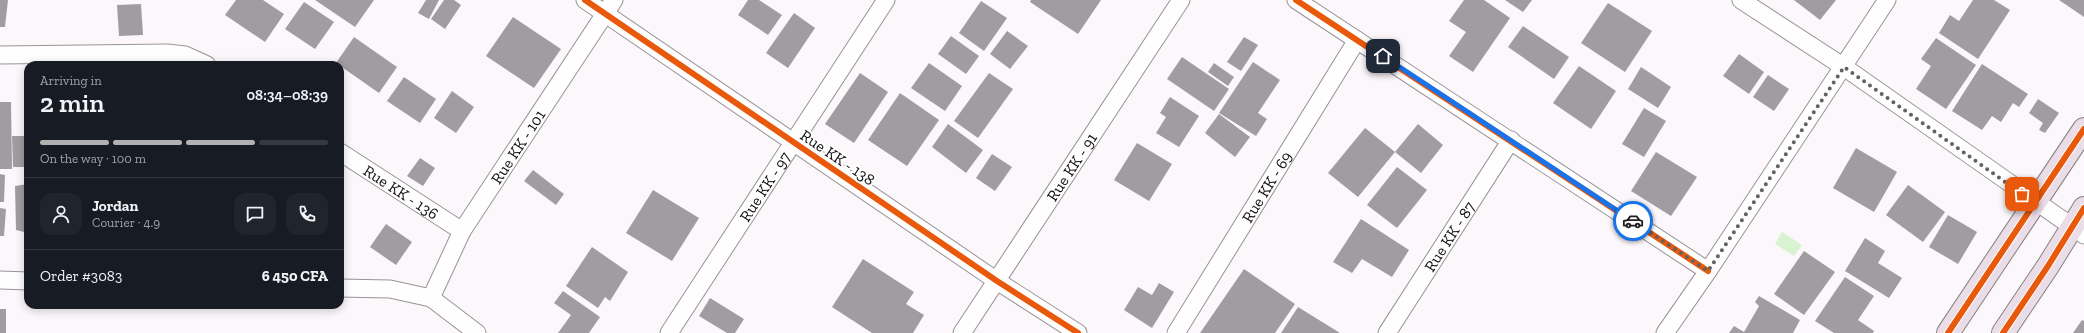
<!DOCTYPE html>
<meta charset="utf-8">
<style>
:root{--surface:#171b24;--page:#20242c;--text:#f1f3f6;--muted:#9ea1a6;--line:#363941;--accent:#b1b1b3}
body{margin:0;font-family:"Zilla Slab",serif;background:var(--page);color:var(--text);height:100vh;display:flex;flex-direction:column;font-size:15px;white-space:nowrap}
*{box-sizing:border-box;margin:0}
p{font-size:13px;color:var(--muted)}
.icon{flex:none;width:22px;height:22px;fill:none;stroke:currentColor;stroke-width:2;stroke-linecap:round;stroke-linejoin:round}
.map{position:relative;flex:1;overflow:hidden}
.details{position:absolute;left:24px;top:61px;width:320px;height:248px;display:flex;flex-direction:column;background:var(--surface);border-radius:12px;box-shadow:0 2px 10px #0003}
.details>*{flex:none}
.pin{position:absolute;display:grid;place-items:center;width:34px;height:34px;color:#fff;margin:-17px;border-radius:8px;box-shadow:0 2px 6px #0006}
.courier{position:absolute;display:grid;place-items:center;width:40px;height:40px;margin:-20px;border:3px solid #1a73e8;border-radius:50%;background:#fff;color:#222;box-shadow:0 1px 5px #0007}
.headline em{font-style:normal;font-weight:600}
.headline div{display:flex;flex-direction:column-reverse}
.headline{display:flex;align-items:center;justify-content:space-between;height:68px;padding:0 16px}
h1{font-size:26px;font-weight:600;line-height:30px}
.bar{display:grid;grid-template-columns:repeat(4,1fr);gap:6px 4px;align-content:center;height:48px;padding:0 16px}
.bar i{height:5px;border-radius:3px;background:var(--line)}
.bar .current{background:var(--accent)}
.bar p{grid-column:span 4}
.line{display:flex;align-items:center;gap:10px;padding:0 16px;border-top:1px solid var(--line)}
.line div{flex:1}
.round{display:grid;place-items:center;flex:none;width:42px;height:42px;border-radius:12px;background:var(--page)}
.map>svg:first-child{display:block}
.water{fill:#d9f2d1}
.building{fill:#a09ca0}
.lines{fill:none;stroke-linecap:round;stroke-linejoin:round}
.street-casing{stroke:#969496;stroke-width:19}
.primary-casing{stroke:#848183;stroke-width:24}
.street{stroke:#fffefe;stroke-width:17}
.primary{stroke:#ebdde8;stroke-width:22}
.cycleway-casing{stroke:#fff;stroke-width:8}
.cycleway{stroke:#e8590c;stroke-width:6}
.done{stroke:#636162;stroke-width:4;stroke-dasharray:0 7.2}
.route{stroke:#1a73e8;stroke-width:5}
.labels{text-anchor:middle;stroke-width:4;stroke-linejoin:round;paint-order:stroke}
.street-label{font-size:16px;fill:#101010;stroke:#fff}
</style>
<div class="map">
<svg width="2084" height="333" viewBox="0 0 2084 333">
<rect width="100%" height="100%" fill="#fcf7fb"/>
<path class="water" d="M1782,232L1802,245L1794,256L1775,244Z"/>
<g class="building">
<path d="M0,0H8L5,27H0Z"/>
<path d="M236,0H263L284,14L265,42L225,15Z"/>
<path d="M315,0H374L355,27Z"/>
<path d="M426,0H439L429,19L418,13Z"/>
<path d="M444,0H454L461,5L445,29L431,19Z"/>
<path d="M748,0H759L782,15L768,35L738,15Z"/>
<path d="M1031,0H1101L1078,34L1030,2Z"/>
<path d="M1464,0H1484L1510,18L1473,72L1449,56L1466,32L1449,21Z"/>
<path d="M1505,0H1532L1523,12Z"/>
<path d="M1794,0H1836L1820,20Z"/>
<path d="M1973,0H1994L2010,10L1978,59L1939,33L1950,15L1959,21Z"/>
<path d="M2059,0H2084V17Z"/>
<path d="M981,1L1007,18L984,51L959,33Z"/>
<path d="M304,2L334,22L315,49L285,29Z"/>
<path d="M1608,3L1652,31L1625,72L1581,43Z"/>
<path d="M141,4L143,35L119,36L117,5Z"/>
<path d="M794,13L815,28L788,68L766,53Z"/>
<path d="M513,17L561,49L534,88L486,56Z"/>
<path d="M1523,26L1569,57L1554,79L1508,47Z"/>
<path d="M1007,31L1028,46L1010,69L990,54Z"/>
<path d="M951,36L979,56L966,74L938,54Z"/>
<path d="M354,37L397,67L379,93L336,63Z"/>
<path d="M1244,37L1258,45L1241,71L1227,62Z"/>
<path d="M1936,38L1976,65L1946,109L1916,89L1931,66L1921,59Z"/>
<path d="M1739,54L1764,72L1749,94L1723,76Z"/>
<path d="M1182,57L1229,89L1214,111L1167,79Z"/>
<path d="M1253,62L1280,80L1258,113L1267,119L1256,136L1219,113Z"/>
<path d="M929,63L962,86L945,111L911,88Z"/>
<path d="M1214,63L1234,77L1228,86L1208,72Z"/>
<path d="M1982,64L2028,94L2019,107L2013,103L2001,122L1992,116L1982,130L1952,111Z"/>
<path d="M1579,66L1616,91L1591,129L1553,103Z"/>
<path d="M1641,67L1671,87L1658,108L1628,89Z"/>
<path d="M860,73L888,92L854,143L825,124Z"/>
<path d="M989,73L1013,89L978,138L954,121Z"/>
<path d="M1768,75L1789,89L1774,111L1753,97Z"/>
<path d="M404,77L436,99L420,123L387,101Z"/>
<path d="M452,91L474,107L456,133L434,118Z"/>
<path d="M900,93L939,120L907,166L868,140Z"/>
<path d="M1170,97L1199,116L1179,147L1156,133L1166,117L1160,113Z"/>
<path d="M2038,99L2059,113L2045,133L2039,130L2043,123L2029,113Z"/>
<path d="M0,102H11L12,169H0Z"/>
<path d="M1644,108L1666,121L1644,157L1622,144Z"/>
<path d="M1219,114L1250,137L1235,157L1205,133Z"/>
<path d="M948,124L983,150L966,173L932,147Z"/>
<path d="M1418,124L1443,145L1421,173L1395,152Z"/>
<path d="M1365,128L1395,152L1358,197L1328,173Z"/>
<path d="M12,136H28V167H13Z"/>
<path d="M1137,143L1172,164L1149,201L1114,180Z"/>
<path d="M1856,148L1897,172L1874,212L1833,188Z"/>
<path d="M1656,152L1697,177L1671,216L1631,191Z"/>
<path d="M992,154L1012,167L995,191L976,178Z"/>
<path d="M420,158L435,168L423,186L407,176Z"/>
<path d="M1397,167L1427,190L1397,228L1367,205Z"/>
<path d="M533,170L564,194L556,205L524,181Z"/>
<path d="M0,174L5,175L4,202H0Z"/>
<path d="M28,184V233L16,230L15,186Z"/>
<path d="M1908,185L1945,212L1923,242L1886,215Z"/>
<path d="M653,190L699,218L672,261L626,233Z"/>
<path d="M0,208L6,209L4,236H0Z"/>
<path d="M1948,215L1977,232L1958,264L1929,247Z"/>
<path d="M1361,219L1409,250L1392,277L1362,259L1352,273L1333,262Z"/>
<path d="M386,224L412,242L396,265L370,247Z"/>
<path d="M1865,238L1885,251L1878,263L1902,278L1889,298L1845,271Z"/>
<path d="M592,247L628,272L610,301L605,297L598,308L566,286Z"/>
<path d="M1804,251L1835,272L1804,315L1774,294Z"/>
<path d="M863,259L914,292L906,304L924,315L913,333H872L832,307Z"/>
<path d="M1244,269L1295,304L1275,333H1200Z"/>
<path d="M1845,277L1874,296L1858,320L1874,331L1873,333H1834L1815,321Z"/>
<path d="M1159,283L1174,292L1152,328L1124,310L1138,287L1152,295Z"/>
<path d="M563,291L600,317L589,333H558L571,315L554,303Z"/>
<path d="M1759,296L1800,320L1793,333H1729L1734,326L1744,332L1759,306L1755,302Z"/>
<path d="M710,298L744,319L735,333H727L699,316Z"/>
<path d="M1298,307L1340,333H1281Z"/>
<rect x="0" y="309" width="6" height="24"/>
<path d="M2082,320L2084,321V333H2073Z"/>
</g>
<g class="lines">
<defs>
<g id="street">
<path d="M585,0L997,281L1078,333"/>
<path d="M1296,0L1708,271"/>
<path d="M1741,0L1844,67L2084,235"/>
<path d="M0,55L167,53L185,55L207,65"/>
<path id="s1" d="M340,152L462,231"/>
<path d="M0,280L28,281"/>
<path d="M340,288L390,289L431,298L477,333"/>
<path id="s2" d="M431,298L462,231L614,0"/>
<path id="s3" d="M669,333L886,0"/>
<path id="s4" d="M962,333L1181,0"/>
<path id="s5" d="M1176,333L1357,40"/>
<path id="s6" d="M1387,333L1511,140"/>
<path d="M1665,333L1708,271L1887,0"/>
</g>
<g id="primary">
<path d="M1948,333L2084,129"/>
<path d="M2003,333L2048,266L2084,208"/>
</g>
</defs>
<use href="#street" class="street-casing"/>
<use href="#primary" class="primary-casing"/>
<use href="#street" class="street"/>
<use href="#primary" class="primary"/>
<defs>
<g id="cycleway">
<path d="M585,0L997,281L1078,333"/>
<path d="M1296,0L1708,271"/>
<path d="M1948,333L2084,129"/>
<path d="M2003,333L2048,266L2084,208"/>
</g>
</defs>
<use href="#cycleway" class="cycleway-casing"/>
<use href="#cycleway" class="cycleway"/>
</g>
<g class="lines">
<path class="done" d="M1633,221L1708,271L1844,67L2022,194"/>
<path class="route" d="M1383,56L1633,221"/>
</g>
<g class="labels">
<g class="street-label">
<text dy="6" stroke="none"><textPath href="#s2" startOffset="175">Rue KK - 101</textPath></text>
<text transform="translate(838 157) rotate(34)" y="6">Rue KK - 138</text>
<text dy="6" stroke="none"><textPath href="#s4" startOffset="199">Rue KK - 91</textPath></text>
<text dy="6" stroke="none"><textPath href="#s5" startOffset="172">Rue KK - 69</textPath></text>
<text dy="6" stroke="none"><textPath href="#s3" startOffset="175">Rue KK - 97</textPath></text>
<text dy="6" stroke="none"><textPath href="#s1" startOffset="73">Rue KK - 136</textPath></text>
<text dy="6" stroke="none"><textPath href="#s6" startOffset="115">Rue KK - 87</textPath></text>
</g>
</g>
</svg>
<div class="pin" style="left:2022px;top:194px;background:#ea580c"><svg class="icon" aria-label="bag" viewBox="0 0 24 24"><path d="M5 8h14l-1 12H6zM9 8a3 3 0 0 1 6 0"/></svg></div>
<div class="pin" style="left:1383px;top:56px;background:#1f2937"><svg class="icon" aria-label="home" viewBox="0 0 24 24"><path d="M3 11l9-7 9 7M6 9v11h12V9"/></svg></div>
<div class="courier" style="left:1633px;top:221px"><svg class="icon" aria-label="car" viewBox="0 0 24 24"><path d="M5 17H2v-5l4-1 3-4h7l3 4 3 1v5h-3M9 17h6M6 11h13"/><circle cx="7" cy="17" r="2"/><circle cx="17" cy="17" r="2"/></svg></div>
<section class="details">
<div class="headline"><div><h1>2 min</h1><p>Arriving in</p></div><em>08:34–08:39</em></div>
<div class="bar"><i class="current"></i><i class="current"></i><i class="current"></i><i></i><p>On the way · 100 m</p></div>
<div class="line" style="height:72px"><a class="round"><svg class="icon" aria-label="person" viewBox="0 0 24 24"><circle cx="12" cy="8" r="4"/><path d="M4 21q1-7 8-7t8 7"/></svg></a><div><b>Jordan</b><p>Courier · 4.9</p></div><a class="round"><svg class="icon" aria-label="chat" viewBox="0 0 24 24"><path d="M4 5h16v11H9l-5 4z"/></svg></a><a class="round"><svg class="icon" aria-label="phone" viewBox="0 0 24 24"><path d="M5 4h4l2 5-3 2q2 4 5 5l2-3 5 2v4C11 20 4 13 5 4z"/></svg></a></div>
<div class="line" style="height:52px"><div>Order #3083</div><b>6 450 CFA</b></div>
</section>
</div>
